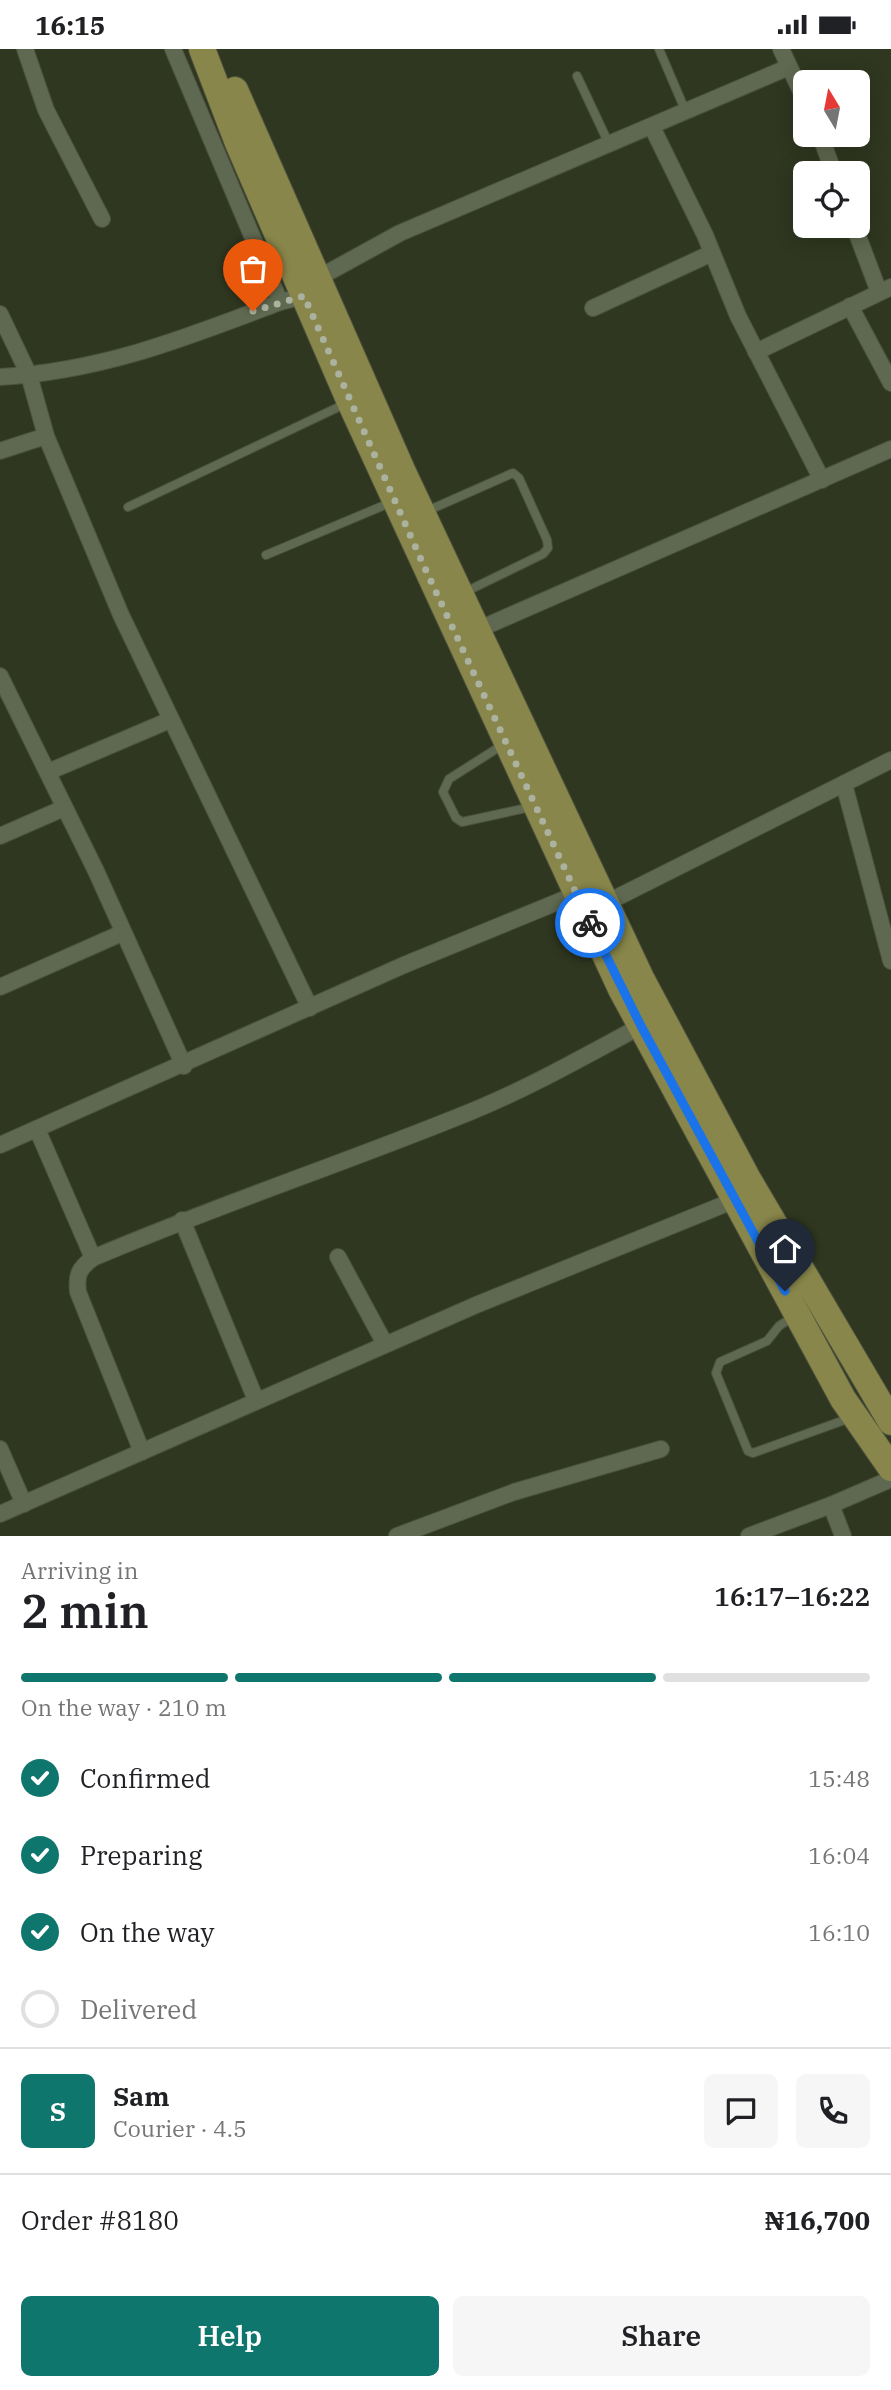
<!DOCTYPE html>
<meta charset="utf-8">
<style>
:root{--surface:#fff;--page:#f6f6f6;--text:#202124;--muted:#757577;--line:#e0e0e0;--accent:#0f766e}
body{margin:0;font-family:"IBM Plex Serif",serif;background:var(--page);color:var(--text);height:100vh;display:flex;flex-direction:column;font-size:26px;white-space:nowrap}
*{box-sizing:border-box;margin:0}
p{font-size:23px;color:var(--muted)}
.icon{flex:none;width:38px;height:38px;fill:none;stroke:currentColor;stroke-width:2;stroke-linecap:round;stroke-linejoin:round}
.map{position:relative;height:1487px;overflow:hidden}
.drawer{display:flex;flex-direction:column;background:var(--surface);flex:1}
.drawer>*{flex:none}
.needle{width:46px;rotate:350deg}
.tools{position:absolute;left:793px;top:21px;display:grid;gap:14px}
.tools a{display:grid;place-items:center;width:77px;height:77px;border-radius:10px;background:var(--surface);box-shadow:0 4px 18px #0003;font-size:35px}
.pin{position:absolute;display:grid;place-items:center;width:60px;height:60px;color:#fff;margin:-72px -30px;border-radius:50% 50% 50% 0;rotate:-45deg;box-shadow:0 0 7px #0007}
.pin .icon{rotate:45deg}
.courier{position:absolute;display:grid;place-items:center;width:70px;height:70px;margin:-35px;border:5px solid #1a73e8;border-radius:50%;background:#fff;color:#222;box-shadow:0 2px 9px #0007}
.headline em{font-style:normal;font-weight:600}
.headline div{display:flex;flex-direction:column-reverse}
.headline{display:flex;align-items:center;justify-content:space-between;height:119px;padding:0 21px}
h1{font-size:46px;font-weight:600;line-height:52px}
.bar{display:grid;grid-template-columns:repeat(4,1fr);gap:10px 7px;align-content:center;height:84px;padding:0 21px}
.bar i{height:9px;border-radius:5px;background:var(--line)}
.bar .current{background:var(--accent)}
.bar p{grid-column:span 4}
.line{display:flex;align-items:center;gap:18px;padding:0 21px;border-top:2px solid var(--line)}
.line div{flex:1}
.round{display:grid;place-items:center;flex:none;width:74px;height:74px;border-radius:10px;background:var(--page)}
ol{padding:0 21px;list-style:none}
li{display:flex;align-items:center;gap:21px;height:77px}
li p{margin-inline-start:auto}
li .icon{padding:7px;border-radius:50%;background:var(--accent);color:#fff;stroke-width:4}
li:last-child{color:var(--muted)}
li i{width:38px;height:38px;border:4px solid var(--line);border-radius:50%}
.button{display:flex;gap:14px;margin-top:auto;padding:14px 21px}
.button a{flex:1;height:80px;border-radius:10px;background:var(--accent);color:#fff;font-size:28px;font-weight:600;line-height:80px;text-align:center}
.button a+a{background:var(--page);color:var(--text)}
.status{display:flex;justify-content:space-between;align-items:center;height:49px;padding:0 35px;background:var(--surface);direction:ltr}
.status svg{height:19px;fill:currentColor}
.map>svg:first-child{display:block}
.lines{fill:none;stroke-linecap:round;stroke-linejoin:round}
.service-casing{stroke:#4b513d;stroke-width:10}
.minor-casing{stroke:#4b513d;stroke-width:18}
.trunk-casing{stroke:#4b513d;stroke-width:28}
.service{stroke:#5f6850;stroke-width:8}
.minor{stroke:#5f6850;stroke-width:16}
.trunk{stroke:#88864a;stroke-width:26}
.done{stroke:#abb2a0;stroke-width:7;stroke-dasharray:0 12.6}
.route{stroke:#1a73e8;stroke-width:9}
</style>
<div class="status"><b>16:15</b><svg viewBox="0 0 49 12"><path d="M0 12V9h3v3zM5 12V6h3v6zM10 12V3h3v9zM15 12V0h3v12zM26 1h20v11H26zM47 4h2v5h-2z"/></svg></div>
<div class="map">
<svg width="891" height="1487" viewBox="0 0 891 1487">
<rect width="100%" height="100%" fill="#2f3720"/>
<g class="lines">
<defs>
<g id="service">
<path d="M659,0L686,63"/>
<path d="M577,27L609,95"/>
<path d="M128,458L347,354"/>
<path d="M427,462L513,424L519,429L547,491L548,499L543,505L463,544"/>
<path d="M266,506L392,453"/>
<path d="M504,695L449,730L443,743L456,769L462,773L531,758"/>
<path d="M793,1268L779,1277L767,1292L720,1313L716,1324L748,1402L753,1404L853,1368"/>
</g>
<g id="minor">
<path d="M25,0L46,61L102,170"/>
<path d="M173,0L280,253"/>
<path d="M781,0L805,51"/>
<path d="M652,78L705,186L738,267L822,431"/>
<path d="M820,86L834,124"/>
<path d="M854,177L879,243"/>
<path d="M318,229L400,184L789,18"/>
<path d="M850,257L891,334"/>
<path d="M593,259L712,204"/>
<path d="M0,265L29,326L46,387L121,566L310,959"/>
<path d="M756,303L891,238"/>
<path d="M0,328C103,322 185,289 280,253L304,247"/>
<path d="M0,402L46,387"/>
<path d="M477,581L891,400"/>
<path d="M0,627L96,822L184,1017"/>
<path d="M48,723L170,671"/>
<path d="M844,735L891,912"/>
<path d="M0,787L64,759"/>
<path d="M606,854L891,711"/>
<path d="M0,938L122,884"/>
<path d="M37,1080L93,1209"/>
<path d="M0,1096L404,916L577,845"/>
<path d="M182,1171L256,1351"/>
<path d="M338,1208L385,1295"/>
<path d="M0,1400L24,1455"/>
<path d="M142,1403L78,1243C76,1226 79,1219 93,1209C217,1156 345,1114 470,1063C529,1039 585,1007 641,977"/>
<path d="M0,1465L476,1256L735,1151"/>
<path d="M397,1487L514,1443L661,1400"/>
<path d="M749,1487L831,1456"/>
<path d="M843,1487L831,1456L891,1430"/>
</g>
<g id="trunk">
<path d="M202,0L238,94L350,353L621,940L843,1350L891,1419"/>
<path d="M235,41L402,421L641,929L748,1130L891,1373"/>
</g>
</defs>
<use href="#service" class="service-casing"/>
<use href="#minor" class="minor-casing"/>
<use href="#trunk" class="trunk-casing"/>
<use href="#service" class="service"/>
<use href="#minor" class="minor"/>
<use href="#trunk" class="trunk"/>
</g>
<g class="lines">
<path class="done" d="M253,262L304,247L423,515L590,874"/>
<path class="route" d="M590,874L641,977L785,1242"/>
</g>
</svg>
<div class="tools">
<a><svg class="needle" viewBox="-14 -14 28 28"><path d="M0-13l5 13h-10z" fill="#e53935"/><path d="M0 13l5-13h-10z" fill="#757577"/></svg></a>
<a><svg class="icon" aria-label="locate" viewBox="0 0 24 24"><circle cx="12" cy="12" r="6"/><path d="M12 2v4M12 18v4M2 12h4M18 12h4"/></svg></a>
</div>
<div class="pin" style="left:253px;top:262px;background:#ea580c"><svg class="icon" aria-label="bag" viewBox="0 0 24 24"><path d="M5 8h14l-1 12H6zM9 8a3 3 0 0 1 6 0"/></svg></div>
<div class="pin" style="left:785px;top:1242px;background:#1f2937"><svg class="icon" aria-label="home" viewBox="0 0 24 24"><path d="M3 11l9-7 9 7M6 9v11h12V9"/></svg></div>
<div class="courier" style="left:590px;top:874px"><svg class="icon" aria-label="bike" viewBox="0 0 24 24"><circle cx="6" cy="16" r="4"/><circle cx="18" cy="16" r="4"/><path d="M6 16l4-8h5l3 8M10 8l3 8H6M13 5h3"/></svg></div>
</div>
<section class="drawer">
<div class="headline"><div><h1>2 min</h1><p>Arriving in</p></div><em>16:17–16:22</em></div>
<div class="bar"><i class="current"></i><i class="current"></i><i class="current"></i><i></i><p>On the way · 210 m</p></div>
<ol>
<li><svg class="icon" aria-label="check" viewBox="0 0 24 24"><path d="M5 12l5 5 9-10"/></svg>Confirmed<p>15:48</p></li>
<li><svg class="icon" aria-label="check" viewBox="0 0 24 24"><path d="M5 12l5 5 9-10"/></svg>Preparing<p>16:04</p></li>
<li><svg class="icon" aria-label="check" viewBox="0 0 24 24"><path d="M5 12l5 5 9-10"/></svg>On the way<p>16:10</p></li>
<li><i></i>Delivered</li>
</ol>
<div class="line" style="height:126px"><b class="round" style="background:var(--accent);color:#fff">S</b><div><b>Sam</b><p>Courier · 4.5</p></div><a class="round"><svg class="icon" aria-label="chat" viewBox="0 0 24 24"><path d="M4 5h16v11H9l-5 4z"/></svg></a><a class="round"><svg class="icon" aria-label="phone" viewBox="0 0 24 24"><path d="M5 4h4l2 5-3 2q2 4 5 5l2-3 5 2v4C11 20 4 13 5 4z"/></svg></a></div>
<div class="line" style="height:91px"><div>Order #8180</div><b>₦16,700</b></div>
<div class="button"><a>Help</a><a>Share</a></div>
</section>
